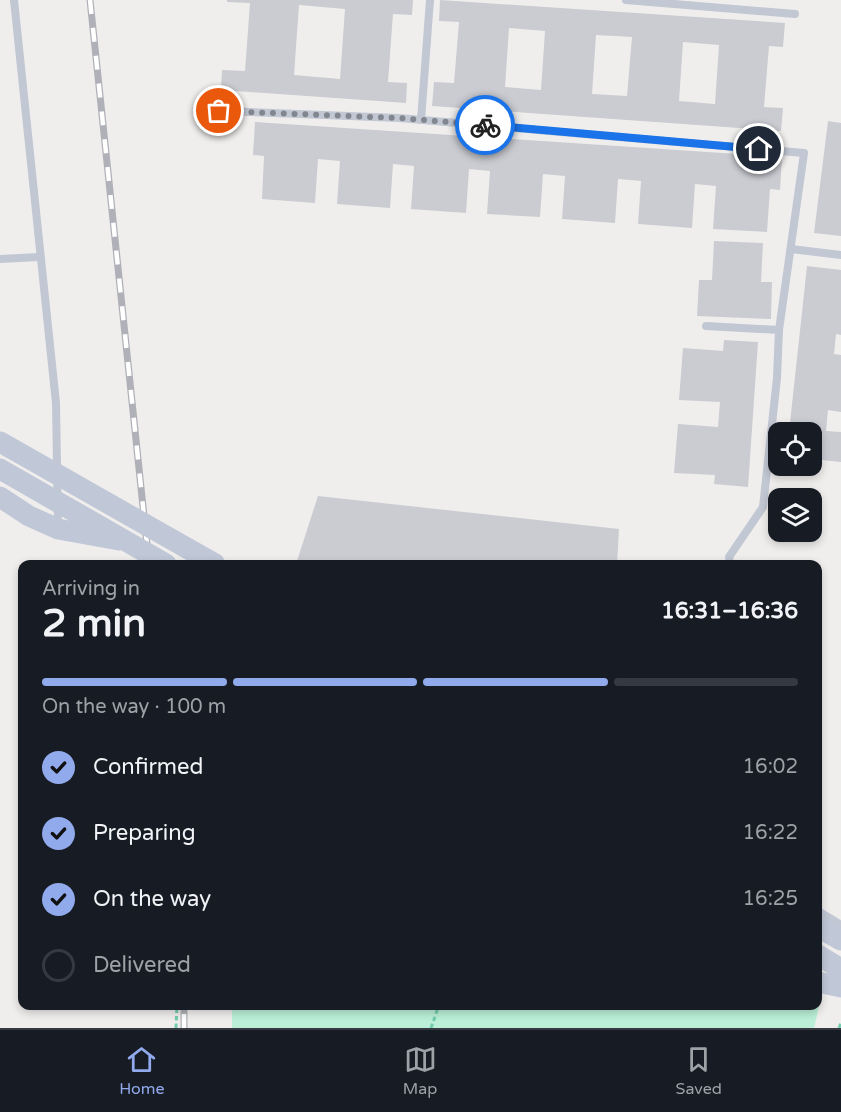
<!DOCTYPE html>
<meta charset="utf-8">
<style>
:root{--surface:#171b24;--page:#242831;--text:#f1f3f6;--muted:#9ea1a6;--line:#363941;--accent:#90aaec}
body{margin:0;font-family:"Varela Round",sans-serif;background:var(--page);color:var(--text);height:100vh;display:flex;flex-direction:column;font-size:22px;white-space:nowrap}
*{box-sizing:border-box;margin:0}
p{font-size:20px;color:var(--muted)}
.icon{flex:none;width:33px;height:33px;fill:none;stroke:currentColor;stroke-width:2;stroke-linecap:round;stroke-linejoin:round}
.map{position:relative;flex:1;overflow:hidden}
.panel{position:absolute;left:18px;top:560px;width:804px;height:450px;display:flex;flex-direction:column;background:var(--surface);border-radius:12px;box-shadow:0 3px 9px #0003}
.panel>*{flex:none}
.tools{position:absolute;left:768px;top:422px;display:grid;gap:12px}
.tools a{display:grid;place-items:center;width:54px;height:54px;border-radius:12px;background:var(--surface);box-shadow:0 3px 9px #0003;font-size:30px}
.pin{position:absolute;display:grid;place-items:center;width:51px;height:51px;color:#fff;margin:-26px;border:3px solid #fff;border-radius:50%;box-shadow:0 2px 6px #0007}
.courier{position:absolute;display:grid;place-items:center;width:60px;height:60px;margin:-30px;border:4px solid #1a73e8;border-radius:50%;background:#fff;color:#222;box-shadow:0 2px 8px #0007}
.overview em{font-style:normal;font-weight:700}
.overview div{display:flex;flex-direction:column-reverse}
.overview{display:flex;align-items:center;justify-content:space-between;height:102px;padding:0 24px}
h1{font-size:39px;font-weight:700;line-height:45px}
.bar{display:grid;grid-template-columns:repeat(4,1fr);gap:9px 6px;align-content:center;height:72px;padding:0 24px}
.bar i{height:8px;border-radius:4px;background:var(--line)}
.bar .current{background:var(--accent)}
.bar p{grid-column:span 4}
ol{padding:0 24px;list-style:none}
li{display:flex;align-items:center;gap:18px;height:66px}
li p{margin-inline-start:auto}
li .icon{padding:6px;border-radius:50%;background:var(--accent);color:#111;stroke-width:4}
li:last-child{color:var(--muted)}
li i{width:33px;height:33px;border:3px solid var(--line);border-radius:50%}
.tab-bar{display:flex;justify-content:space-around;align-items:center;height:84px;border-top:2px solid var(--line);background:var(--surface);font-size:16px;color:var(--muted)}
.tab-bar a{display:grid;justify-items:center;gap:3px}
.tab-bar .current{color:var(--accent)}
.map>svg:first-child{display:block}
.green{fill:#bbefd7}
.building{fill:#caccd2;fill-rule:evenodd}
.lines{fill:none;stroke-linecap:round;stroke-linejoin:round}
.path{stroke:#73ccae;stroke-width:3;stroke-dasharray:4.5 3;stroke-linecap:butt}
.lane{stroke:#c1c7d3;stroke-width:8}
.secondary{stroke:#c0c7d7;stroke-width:21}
.rail-casing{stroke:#b0b1b8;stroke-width:7}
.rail{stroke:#fff;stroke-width:4.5;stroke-dasharray:14;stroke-linecap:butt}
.secondary-bridge{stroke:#c0c7d7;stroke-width:21}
.done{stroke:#82868e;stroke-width:6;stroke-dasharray:0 10.8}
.route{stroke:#1a73e8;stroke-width:8}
</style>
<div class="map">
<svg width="841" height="1028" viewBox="0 0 841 1028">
<rect width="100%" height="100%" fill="#f0eeed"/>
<path class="green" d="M818,1002L820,1003L814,1028H232V1005H818Z"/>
<g class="building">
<path d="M227,0H413L412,15L393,14L388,82L407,83L406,103L221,90L222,70L245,71L250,3L227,2ZM299,5L345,9L340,79L294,75Z"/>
<path d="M440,0L785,23L783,47L769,46L764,107L783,108L781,131L432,106L434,82L454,83L459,22L439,21ZM509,28L545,31L541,90L505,87ZM596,35L632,37L627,96L592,94ZM683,42L719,45L715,104L679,101Z"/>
<path d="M828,121L841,123V236L814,233Z"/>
<path d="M255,122L782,157L780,190L770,189L767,232L713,229L716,186L695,184L692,228L638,224L641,181L618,179L615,223L562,219L565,176L543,174L540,217L487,214L490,171L469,169L466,213L411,209L414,166L393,164L390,208L337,204L340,161L318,159L315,203L262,199L264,156L253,155Z"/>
<path d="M714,241L763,243L761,282H772L771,319L697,316L699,280H712Z"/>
<path d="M807,266L841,270V335L836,334L834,354L841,355V412L828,410L826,431L841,432V462L812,459V432H789Z"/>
<path d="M724,340L758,342L748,487L714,484L715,475L674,473L678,424L718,427L720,402L679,400L683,348L723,351Z"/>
<path d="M318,496L619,529L617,564H296Z"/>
</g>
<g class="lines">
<g class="path">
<path d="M176,1028L177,1005"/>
<path d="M431,1028L439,1005"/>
<path d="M839,1028L841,1023"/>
</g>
<g class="lane">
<path d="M14,0L56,403L58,527"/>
<path d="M626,0L795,14"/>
<path d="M197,110L399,118L804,153L779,330"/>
<path d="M421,120L430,0"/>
<path d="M791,249L841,255"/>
<path d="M0,259L39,257"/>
<path d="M706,326L779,330L777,378L763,507L729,557L730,564"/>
<path d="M818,911L841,925"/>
</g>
<g class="secondary">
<path d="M0,497L29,516L58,529L119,540"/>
<path d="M818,927L841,940"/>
<path d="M818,955L841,969"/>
<path d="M818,982L841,987"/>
</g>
<defs>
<g id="rail">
<path d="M90,0L149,564"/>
<path d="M184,1028V1005"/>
</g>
</defs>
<use href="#rail" class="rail-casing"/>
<use href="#rail" class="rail"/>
<g class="secondary-bridge">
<path d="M0,442L215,564"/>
<path d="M0,469L166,564"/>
</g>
</g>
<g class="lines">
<path class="done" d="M219,111L399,118L485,125"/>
<path class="route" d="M485,125L759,149"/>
</g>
</svg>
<div class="tools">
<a><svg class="icon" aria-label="locate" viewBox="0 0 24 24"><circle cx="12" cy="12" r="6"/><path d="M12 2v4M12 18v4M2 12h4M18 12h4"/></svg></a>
<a><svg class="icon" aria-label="layers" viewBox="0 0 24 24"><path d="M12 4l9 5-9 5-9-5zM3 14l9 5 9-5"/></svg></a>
</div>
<div class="pin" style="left:219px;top:111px;background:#ea580c"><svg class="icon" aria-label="bag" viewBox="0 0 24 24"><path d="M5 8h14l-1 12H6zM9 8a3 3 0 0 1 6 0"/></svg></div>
<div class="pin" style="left:759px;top:149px;background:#1f2937"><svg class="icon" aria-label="home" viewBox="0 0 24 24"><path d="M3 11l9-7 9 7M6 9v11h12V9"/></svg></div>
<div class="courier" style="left:485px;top:125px"><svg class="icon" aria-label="bike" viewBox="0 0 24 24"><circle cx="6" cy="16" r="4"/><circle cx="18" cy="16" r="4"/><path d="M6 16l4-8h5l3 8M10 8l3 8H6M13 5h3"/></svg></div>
<section class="panel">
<div class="overview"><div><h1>2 min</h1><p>Arriving in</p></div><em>16:31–16:36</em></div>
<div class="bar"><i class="current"></i><i class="current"></i><i class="current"></i><i></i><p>On the way · 100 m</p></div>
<ol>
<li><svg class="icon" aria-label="check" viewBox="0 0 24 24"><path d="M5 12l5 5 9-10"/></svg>Confirmed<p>16:02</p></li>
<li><svg class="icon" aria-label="check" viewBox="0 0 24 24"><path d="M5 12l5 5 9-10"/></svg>Preparing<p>16:22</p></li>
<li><svg class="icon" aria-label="check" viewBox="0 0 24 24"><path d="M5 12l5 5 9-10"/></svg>On the way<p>16:25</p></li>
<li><i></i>Delivered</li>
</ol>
</section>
</div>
<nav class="tab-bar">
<a class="current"><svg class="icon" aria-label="home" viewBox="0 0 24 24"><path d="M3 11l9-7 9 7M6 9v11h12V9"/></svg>Home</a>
<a><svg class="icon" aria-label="map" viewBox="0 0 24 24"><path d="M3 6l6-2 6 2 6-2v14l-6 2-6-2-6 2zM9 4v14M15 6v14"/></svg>Map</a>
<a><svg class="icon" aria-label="saved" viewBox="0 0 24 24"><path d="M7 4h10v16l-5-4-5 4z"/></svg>Saved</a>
</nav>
